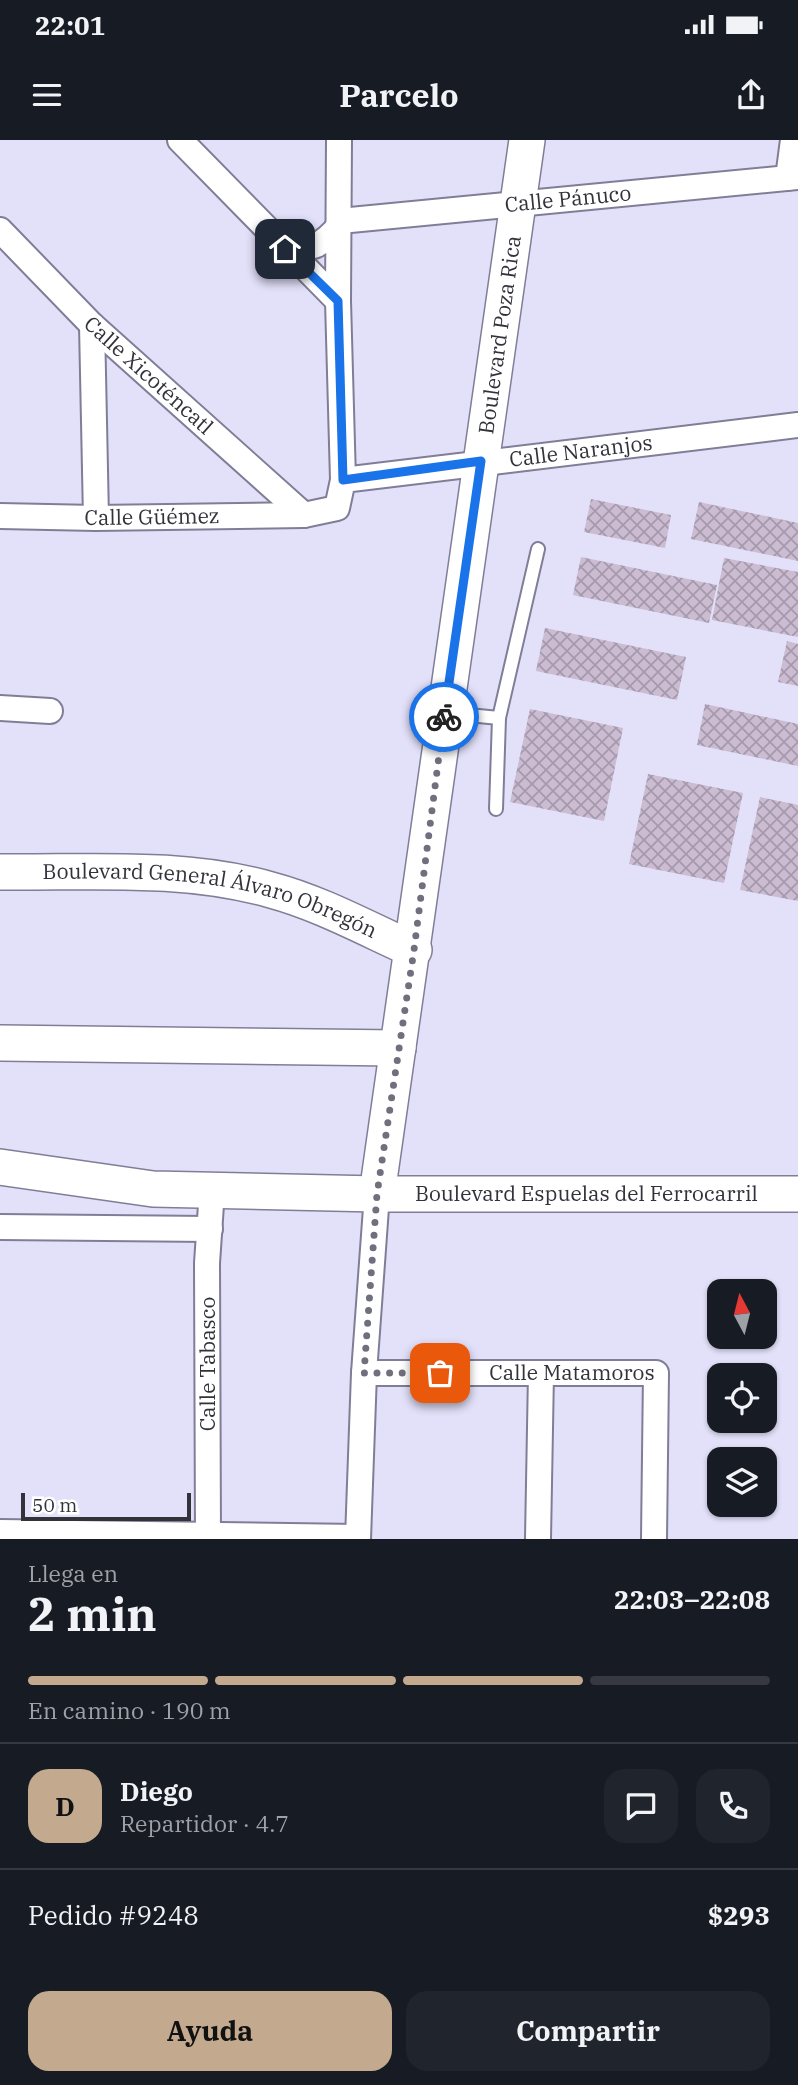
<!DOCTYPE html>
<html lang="es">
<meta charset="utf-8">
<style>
:root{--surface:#171b24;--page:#20242c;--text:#f1f3f6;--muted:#9ea1a6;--line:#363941;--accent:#c3a98e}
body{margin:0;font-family:"IBM Plex Serif",serif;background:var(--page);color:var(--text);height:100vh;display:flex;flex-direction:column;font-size:26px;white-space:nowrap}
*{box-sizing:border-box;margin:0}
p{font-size:23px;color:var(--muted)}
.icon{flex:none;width:38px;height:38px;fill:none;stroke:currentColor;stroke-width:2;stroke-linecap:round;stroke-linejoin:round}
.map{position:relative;height:1399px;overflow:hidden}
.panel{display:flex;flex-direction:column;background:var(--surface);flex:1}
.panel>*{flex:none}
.needle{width:46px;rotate:353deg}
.controls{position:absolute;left:707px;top:1139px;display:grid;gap:14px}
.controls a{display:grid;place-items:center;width:70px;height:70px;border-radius:14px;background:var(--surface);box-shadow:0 2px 5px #0004;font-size:35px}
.scale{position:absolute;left:21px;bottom:18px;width:170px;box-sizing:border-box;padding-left:7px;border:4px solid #32323b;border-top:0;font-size:19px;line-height:24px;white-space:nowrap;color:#32323b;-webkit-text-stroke:5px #fff;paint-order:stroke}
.pin{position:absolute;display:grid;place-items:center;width:60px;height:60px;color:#fff;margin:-30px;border-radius:14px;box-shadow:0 4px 10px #0006}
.courier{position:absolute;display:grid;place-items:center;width:70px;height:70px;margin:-35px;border:5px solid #1a73e8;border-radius:50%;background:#fff;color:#222;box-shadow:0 2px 9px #0007}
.head em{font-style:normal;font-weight:700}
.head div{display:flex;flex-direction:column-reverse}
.head{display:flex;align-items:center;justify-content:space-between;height:119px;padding:0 28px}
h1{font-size:46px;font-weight:700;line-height:52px}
.bar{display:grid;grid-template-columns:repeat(4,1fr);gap:10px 7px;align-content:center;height:84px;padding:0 28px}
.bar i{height:9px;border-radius:5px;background:var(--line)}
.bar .selected{background:var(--accent)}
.bar p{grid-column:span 4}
.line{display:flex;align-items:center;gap:18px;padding:0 28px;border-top:2px solid var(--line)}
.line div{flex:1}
.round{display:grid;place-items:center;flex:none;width:74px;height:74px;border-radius:21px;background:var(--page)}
.cta{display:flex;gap:14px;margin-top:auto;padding:14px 28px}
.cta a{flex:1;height:80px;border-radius:21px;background:var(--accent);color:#111;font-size:28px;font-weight:700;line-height:80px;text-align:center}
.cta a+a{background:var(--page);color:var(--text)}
.status{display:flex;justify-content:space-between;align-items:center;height:49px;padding:0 35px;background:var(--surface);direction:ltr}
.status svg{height:19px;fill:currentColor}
header{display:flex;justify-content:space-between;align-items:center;height:91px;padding:0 28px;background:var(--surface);font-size:32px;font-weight:700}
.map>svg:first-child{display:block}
.building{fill:url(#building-cross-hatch)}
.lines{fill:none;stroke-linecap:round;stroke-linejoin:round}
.lane-casing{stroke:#807e96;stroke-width:16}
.street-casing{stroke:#807e96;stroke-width:28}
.secondary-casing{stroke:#807e96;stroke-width:38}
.lane{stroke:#fff;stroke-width:12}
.street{stroke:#fff;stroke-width:24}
.secondary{stroke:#fff;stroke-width:35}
.done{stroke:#706f7e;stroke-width:7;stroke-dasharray:0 12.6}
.route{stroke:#1a73e8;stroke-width:9}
.labels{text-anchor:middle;stroke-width:5;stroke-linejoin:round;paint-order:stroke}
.street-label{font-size:21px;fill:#32323b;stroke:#fff}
</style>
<div class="status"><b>22:01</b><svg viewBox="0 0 49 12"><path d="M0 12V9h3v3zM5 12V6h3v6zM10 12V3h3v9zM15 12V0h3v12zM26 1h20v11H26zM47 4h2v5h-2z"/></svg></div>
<header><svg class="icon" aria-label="menu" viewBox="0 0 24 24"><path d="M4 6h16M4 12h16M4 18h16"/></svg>Parcelo<svg class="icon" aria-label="share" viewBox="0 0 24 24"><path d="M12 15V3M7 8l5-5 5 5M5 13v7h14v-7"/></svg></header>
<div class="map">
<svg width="798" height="1399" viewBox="0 0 798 1399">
<defs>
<pattern id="building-cross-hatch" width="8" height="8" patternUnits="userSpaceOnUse" patternTransform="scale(1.75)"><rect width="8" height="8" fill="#cbbcd2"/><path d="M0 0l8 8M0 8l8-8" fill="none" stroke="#a599ac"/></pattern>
</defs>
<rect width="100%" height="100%" fill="#e3e1fa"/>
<g class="building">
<path d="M591,359L671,375L665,408L584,392Z"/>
<path d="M699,362L798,383V421L691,399Z"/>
<path d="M581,417L717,445L709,483L573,455Z"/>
<path d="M724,418L798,432V497L712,480Z"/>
<path d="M545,488L686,517L677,560L536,531Z"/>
<path d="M787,501L798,504V546L778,542Z"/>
<path d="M705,564L798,584V626L697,605Z"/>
<path d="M530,569L623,588L604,681L510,662Z"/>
<path d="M648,634L743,653L724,743L629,724Z"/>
<path d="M760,657L798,665V761L740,750Z"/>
</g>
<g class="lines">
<defs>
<g id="lane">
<path d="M448,573L499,578L538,409"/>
<path d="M496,669L499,578"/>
</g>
<g id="street">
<path d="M180,0L338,161"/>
<path d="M339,0L338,161L343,340"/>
<path d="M788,38L793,0"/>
<path id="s1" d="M340,81L798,37"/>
<path id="s2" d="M0,90L92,185L304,375"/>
<path d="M285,109C312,109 321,107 339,86"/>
<path d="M92,185L96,378"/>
<path id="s3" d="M0,376L96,378L304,375L337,368L343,340L798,285"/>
<path d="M0,568L50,571"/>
<path d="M0,1087L210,1089"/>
<path id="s4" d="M364,1233H656L654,1399"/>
<path d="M0,1392L358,1397"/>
<path d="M208,1399L207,1123L212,1050"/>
<path d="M358,1399L364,1233L377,1054"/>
<path d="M538,1399L541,1233"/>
</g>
<g id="secondary">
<path id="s5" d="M0,732C90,733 184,725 271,750C320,763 367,789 414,810"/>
<path d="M0,903L398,908"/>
<path id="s6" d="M0,1027L153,1049L377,1054H798"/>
<path id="s7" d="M377,1054C427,703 479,352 527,0"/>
</g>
</defs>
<use href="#lane" class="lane-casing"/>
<use href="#street" class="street-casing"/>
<use href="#secondary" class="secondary-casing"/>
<use href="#lane" class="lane"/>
<use href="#street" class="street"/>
<use href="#secondary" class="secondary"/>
</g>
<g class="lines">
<path class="done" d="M440,1233H364L377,1054L414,810L444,577"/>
<path class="route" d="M285,109L338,161L343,340L481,321L444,577"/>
</g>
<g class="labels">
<g class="street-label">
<text dy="7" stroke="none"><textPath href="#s1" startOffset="229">Calle Pánuco</textPath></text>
<text dy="7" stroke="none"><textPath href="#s7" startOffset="868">Boulevard Poza Rica</textPath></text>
<text dy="7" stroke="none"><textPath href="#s2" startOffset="208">Calle Xicoténcatl</textPath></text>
<text dy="7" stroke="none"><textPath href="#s3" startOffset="606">Calle Naranjos</textPath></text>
<text dy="7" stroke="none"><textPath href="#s3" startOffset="152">Calle Güémez</textPath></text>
<text dy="7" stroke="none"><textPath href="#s5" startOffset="214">Boulevard General Álvaro Obregón</textPath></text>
<text dy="7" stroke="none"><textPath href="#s6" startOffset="588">Boulevard Espuelas del Ferrocarril</textPath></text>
<text transform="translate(208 1224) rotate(-90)" y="7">Calle Tabasco</text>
<text dy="7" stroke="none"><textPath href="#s4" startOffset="208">Calle Matamoros</textPath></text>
</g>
</g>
</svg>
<div class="controls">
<a><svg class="needle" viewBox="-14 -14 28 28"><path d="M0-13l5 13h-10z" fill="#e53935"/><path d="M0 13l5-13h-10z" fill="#9ea1a6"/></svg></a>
<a><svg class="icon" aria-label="locate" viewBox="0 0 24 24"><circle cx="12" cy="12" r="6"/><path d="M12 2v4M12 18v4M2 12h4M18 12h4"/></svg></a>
<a><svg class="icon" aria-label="layers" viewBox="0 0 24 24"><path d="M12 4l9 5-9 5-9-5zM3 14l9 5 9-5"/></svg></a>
</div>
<div class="scale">50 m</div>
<div class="pin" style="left:440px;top:1233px;background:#ea580c"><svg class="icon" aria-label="bag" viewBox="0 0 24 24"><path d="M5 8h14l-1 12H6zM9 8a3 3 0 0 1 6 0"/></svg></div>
<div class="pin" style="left:285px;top:109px;background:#1f2937"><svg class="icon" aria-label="home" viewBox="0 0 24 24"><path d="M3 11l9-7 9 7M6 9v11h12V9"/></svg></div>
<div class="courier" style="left:444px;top:577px"><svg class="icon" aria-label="bike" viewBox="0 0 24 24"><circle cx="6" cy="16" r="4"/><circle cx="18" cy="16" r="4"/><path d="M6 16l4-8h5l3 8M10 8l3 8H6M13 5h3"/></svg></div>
</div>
<section class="panel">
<div class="head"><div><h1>2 min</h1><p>Llega en</p></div><em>22:03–22:08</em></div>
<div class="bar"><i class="selected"></i><i class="selected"></i><i class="selected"></i><i></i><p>En camino · 190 m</p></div>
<div class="line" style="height:126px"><b class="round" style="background:var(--accent);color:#111">D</b><div><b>Diego</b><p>Repartidor · 4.7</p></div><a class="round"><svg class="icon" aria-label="chat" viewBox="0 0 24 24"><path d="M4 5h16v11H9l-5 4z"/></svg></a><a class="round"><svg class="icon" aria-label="phone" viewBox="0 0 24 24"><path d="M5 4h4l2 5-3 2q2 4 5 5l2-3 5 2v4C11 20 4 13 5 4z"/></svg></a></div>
<div class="line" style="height:91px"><div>Pedido #9248</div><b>$293</b></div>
<div class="cta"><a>Ayuda</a><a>Compartir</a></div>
</section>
